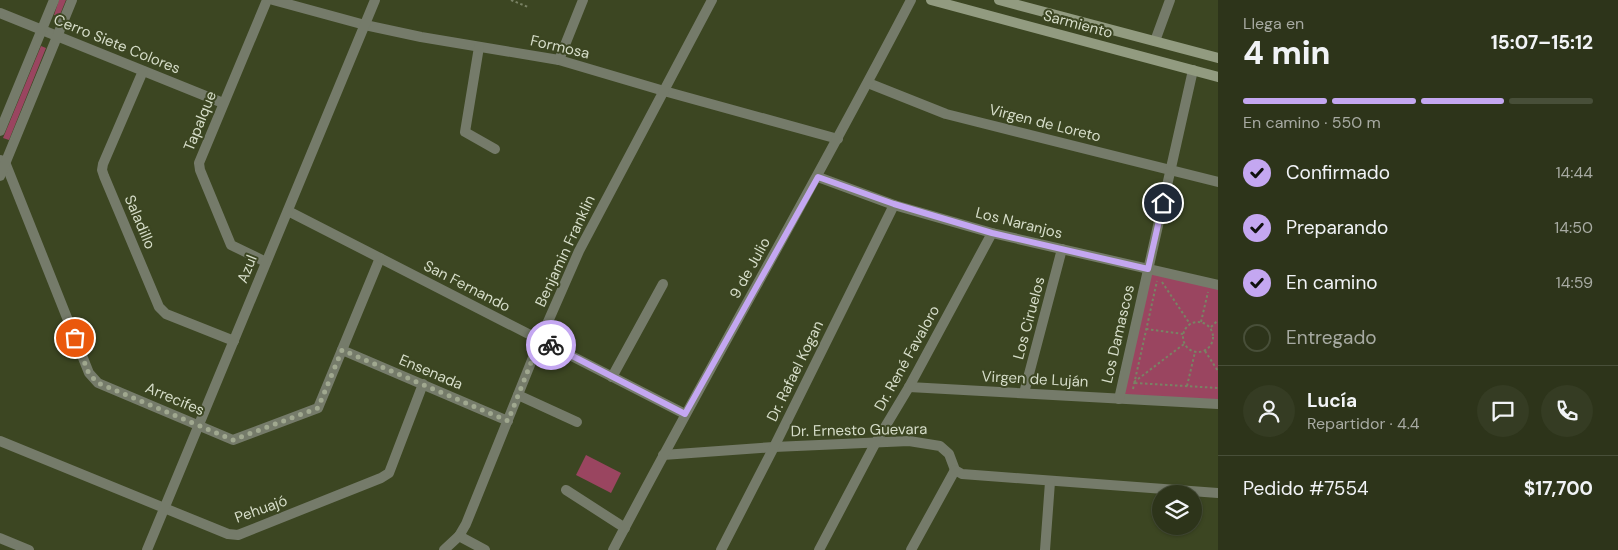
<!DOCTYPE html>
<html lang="es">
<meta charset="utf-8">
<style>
:root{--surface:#2d341a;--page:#353c23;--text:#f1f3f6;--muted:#a7aaa2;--line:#484f39;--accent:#c4a7f1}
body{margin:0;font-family:"DM Sans",sans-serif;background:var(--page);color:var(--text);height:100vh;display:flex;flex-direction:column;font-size:19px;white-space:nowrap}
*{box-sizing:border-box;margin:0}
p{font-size:16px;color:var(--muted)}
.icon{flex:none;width:28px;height:28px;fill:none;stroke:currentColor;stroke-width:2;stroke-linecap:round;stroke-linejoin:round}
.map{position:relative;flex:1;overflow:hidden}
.panel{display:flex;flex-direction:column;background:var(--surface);width:400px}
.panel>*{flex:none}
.buttons{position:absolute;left:1152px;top:485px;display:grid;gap:10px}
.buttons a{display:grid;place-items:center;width:50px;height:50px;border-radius:50%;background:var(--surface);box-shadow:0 1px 4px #0004,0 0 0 1px var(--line);font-size:25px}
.pin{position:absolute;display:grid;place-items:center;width:42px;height:42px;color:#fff;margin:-21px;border:2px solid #fff;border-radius:50%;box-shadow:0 1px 5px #0007}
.courier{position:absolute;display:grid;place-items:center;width:50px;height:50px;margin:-25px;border:4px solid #c4a7f1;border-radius:50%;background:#fff;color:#222;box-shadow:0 1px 6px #0007}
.headline em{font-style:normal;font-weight:800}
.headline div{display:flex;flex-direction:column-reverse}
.headline{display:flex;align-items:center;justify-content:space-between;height:85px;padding:0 25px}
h1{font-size:32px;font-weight:800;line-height:38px}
.bar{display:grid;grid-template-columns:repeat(4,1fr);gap:8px 5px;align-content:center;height:60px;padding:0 25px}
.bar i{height:6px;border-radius:4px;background:var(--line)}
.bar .current{background:var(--accent)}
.bar p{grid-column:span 4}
.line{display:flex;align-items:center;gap:12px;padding:0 25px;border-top:1px solid var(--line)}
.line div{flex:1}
.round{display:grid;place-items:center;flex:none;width:52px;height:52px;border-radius:26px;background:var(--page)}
ol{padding:0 25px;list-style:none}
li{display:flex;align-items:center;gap:15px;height:55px}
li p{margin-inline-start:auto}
li .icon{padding:5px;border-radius:50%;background:var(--accent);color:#111;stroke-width:4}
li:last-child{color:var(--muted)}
li i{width:28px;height:28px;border:2px solid var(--line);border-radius:50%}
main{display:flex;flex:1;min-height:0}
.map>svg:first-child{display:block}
.green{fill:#9a4560}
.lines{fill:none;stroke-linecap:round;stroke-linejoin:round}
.path{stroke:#798264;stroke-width:2;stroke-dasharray:2.5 2.5;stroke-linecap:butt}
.minor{stroke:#757b6a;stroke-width:10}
.tertiary{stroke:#757b6a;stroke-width:10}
.secondary{stroke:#929b80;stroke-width:10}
.done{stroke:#a0a88f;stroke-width:5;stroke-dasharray:0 9}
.route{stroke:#c4a7f1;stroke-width:6}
.labels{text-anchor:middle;stroke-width:4;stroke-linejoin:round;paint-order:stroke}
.street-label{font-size:15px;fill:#d6ddc9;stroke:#3c4622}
</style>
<main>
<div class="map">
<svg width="1218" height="550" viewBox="0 0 1218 550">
<rect width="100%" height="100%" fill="#3c4622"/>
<g class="green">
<path d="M59,0H66L59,17L54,15Z"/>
<path d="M41,46L46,48L9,140L3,138Z"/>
<path d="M1148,269L1218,285V404L1119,399Z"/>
<path d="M586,455L621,473L611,493L576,475Z"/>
</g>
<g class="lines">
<g class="path">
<path d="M511,0L528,7"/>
<path d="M1162,282L1190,324"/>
<circle cx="1198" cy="337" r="15"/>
<path d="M1201,322L1208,292"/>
<path d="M1211,327L1218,320"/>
<path d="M1146,329L1183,334"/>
<path d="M1205,351L1218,371"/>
<path d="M1134,382L1184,344"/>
<path d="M1135,383L1218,388"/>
<path d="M1187,386L1195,352"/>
<path d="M1133,389L1157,281"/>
</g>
<g class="minor">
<path d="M273,0L365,25L421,37L559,60L664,91L838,139"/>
<path d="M0,13L223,103"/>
<path d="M1155,41L1170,0"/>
<path d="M479,47L465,132L495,149"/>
<path d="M559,60L583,0"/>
<path d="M143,71L103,164L102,170L104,176L159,307L166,314L234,341"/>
<path d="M868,83L946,114L1218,182"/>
<path d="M0,160L5,162L89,373L98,383L233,440L318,408L380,258"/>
<path d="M818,177L894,205L992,233L1218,285"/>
<path d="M288,211L685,414"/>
<path d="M266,262L231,245L200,170L199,163L267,0"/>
<path d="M342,350L508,421"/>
<path d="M612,377L663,284"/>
<path d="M909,387L1218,404"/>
<path d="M1024,393L1062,249"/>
<path d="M518,395L577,422"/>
<path d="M1119,399L1193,70"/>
<path d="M0,441L228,534L238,535L381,478L389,473L423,384"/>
<path d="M663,455L774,447L909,441L940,446L949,454L955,470L962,474L1218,493"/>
<path d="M566,490L625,528"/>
<path d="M459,536L466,524L540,340L579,251L712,0"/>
<path d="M0,538L29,550"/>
<path d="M147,550L375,0"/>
<path d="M444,550L459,536L485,550"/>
<path d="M721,550L774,447L894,205"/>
<path d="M819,550L876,442L909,387L992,233"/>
<path d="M911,550L955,470"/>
<path d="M1045,550L1050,482"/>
</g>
<g class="tertiary">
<path d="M0,131L54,0"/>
<path d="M0,176L72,0"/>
<path d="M613,550C710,365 815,185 911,0"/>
</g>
<g class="secondary">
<path d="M931,0L1218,77"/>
<path d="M999,0L1218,58"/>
</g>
</g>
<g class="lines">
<path class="done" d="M75,338L89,374L98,383L233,440L318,408L342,350L508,421L540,340L551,345"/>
<path class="route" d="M551,345L685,414L818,177L894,204L992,233L1148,269L1163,203"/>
</g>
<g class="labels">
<g class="street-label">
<text transform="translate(1078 24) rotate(15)" y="5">Sarmiento</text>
<text transform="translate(117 44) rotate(22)" y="5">Cerro Siete Colores</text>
<text transform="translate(560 47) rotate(13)" y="5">Formosa</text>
<text transform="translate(200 121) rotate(-68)" y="5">Tapalque</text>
<text transform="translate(1045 123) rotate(14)" y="5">Virgen de Loreto</text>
<text transform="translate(140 222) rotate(67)" y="5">Saladillo</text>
<text transform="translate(1019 223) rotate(14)" y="5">Los Naranjos</text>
<text transform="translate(565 251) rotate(-65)" y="5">Benjamin Franklin</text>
<text transform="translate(750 268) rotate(-61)" y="5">9 de Julio</text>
<text transform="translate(247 269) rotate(-68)" y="5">Azul</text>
<text transform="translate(467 286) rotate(27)" y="5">San Fernando</text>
<text transform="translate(1029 318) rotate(-75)" y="5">Los Ciruelos</text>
<text transform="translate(1118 334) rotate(-77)" y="5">Los Damascos</text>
<text transform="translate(907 358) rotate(-61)" y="5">Dr. René Favaloro</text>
<text transform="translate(795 371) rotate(-64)" y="5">Dr. Rafael Kogan</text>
<text transform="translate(431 372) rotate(23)" y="5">Ensenada</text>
<text transform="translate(1035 379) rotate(3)" y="5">Virgen de Luján</text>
<text transform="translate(175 399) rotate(23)" y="5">Arrecifes</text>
<text transform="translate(859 430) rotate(-1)" y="5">Dr. Ernesto Guevara</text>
<text transform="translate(261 509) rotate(-20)" y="5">Pehuajó</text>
</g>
</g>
</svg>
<div class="buttons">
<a><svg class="icon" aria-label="layers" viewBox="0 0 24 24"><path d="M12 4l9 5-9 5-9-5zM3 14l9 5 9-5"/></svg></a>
</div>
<div class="pin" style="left:75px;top:338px;background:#ea580c"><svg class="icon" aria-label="bag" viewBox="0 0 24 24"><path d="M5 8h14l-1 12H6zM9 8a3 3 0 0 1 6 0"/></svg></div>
<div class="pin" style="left:1163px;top:203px;background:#1f2937"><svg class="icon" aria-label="home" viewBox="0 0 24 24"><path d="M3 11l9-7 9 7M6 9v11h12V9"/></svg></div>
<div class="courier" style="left:551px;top:345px"><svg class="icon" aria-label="bike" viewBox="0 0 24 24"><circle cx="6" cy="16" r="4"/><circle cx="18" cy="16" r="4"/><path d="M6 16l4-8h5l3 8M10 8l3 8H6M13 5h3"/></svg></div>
</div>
<section class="panel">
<div class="headline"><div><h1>4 min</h1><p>Llega en</p></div><em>15:07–15:12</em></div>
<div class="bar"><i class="current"></i><i class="current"></i><i class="current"></i><i></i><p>En camino · 550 m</p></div>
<ol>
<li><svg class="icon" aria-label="check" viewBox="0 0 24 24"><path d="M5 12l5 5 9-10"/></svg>Confirmado<p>14:44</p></li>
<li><svg class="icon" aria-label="check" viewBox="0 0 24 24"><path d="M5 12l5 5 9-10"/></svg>Preparando<p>14:50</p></li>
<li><svg class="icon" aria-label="check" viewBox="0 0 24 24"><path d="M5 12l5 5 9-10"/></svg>En camino<p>14:59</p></li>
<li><i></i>Entregado</li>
</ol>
<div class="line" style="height:90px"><a class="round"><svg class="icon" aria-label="person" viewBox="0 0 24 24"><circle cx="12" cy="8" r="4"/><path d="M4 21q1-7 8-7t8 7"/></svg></a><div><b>Lucía</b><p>Repartidor · 4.4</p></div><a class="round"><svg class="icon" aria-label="chat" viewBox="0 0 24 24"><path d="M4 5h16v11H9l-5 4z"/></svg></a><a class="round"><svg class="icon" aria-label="phone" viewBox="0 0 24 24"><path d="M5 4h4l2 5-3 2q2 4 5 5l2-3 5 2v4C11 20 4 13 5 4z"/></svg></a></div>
<div class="line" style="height:65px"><div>Pedido #7554</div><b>$17,700</b></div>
</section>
</main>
